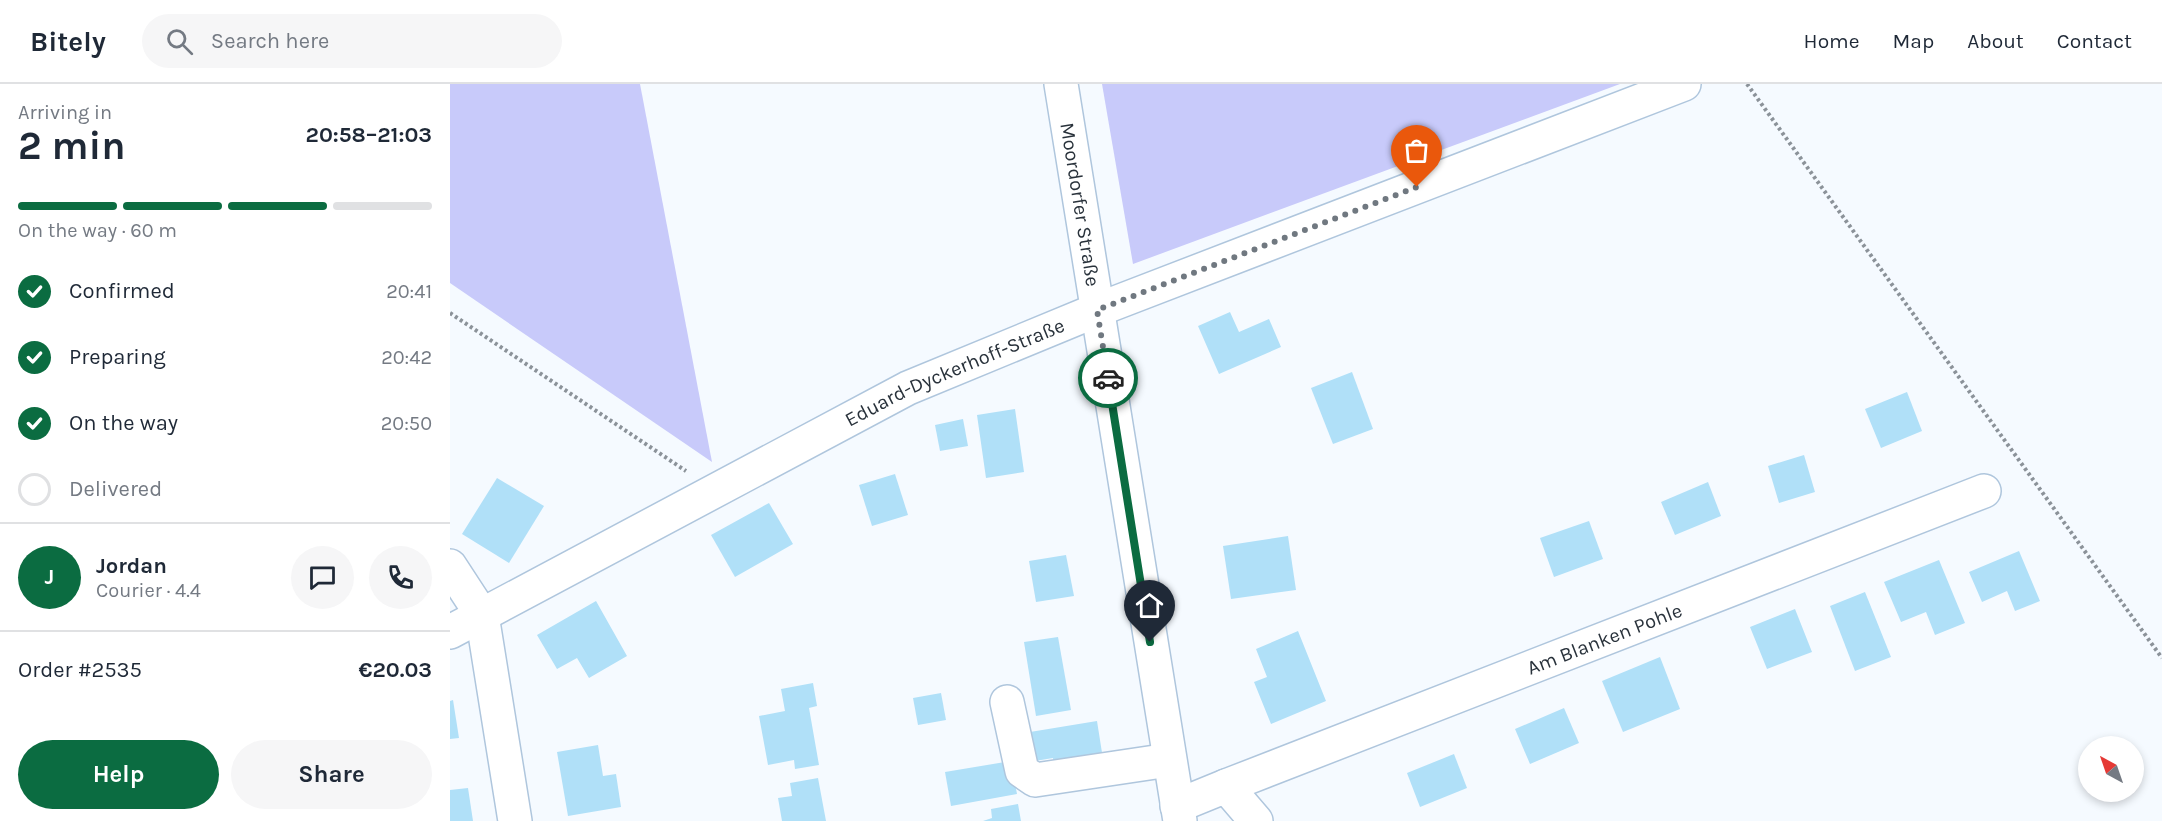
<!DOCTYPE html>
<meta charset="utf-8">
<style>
:root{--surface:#fff;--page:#f6f6f7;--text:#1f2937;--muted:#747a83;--line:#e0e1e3;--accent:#0b6c41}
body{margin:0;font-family:Karla,sans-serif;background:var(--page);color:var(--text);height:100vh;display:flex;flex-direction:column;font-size:22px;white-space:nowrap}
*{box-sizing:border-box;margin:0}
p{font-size:20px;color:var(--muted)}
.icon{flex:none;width:33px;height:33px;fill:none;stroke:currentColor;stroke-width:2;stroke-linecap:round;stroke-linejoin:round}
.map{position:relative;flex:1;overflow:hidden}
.panel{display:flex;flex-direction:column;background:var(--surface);width:450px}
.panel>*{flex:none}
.needle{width:39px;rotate:320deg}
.tools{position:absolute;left:1628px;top:652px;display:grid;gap:12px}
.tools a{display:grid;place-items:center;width:66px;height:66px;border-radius:50%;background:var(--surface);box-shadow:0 3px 9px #0003;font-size:30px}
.pin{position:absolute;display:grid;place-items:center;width:51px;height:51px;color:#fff;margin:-62px -26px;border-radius:50% 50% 50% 0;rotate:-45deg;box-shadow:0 0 6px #0007}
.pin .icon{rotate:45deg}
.courier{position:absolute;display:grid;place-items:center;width:60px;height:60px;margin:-30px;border:4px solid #0b6c41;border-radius:50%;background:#fff;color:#222;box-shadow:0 2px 8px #0007}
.headline em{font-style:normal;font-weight:700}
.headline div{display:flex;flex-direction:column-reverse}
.headline{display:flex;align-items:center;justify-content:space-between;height:102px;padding:0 18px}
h1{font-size:39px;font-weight:700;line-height:45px}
.bar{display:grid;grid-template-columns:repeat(4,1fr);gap:9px 6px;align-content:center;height:72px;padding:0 18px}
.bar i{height:8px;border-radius:4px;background:var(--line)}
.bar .current{background:var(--accent)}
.bar p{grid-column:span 4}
.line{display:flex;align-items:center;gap:15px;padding:0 18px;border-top:2px solid var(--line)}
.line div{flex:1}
.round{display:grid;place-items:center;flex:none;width:63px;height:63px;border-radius:32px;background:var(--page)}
ol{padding:0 18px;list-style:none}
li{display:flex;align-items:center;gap:18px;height:66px}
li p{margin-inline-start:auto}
li .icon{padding:6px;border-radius:50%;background:var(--accent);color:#fff;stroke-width:4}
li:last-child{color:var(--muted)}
li i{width:33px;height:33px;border:3px solid var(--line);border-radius:50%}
.button{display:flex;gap:12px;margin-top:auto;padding:12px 18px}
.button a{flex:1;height:69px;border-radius:36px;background:var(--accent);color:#fff;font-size:24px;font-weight:700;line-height:69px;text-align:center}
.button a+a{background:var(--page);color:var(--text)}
header{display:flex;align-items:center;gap:36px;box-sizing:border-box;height:84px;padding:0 30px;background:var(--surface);border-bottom:2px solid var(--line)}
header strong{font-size:28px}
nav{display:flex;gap:33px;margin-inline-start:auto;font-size:21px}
.search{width:420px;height:54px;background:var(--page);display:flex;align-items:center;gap:15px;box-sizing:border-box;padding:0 21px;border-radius:33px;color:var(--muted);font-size:22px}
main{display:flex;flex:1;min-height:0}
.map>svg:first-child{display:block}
.green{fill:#c8cafa}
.building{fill:#b0e0f8}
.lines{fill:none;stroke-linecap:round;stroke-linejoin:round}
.minor-casing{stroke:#afc6dd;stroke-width:36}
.major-casing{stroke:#afc6dd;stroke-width:36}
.path{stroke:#8b9299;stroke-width:4;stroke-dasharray:3 3;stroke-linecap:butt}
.minor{stroke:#fff;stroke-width:33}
.major{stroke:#fff;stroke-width:33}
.done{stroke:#707880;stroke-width:6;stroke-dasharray:0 10.8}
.route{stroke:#0b6c41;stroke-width:8}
.labels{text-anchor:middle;stroke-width:4.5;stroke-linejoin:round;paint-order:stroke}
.street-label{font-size:20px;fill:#29323b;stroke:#fff}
</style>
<header>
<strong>Bitely</strong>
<div class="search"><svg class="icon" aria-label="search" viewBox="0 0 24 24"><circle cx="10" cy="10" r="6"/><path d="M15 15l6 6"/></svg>Search here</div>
<nav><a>Home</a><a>Map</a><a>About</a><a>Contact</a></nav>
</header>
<main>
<section class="panel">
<div class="headline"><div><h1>2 min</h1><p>Arriving in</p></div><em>20:58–21:03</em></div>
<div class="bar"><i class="current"></i><i class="current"></i><i class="current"></i><i></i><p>On the way · 60 m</p></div>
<ol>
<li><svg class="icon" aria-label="check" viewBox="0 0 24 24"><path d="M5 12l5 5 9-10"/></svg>Confirmed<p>20:41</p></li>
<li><svg class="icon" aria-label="check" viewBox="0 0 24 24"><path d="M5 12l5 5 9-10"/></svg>Preparing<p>20:42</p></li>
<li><svg class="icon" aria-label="check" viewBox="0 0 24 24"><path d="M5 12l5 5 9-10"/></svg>On the way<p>20:50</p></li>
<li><i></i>Delivered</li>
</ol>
<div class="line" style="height:108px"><b class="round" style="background:var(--accent);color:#fff">J</b><div><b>Jordan</b><p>Courier · 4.4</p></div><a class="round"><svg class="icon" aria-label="chat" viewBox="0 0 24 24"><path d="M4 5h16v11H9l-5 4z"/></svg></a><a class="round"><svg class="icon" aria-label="phone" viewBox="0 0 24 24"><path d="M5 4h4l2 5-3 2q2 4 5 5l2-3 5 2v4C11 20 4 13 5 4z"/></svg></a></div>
<div class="line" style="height:78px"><div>Order #2535</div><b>€20.03</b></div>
<div class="button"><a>Help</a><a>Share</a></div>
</section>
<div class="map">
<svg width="1712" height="737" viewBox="0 0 1712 737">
<rect width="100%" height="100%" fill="#f5faff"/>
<g class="green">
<path d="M0,0H190L262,378L0,199Z"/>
<path d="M652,0H1170L683,180Z"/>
</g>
<g class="building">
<path d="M780,228L789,248L819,235L831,263L769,290L748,242Z"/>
<path d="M902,288L923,345L883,360L861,304Z"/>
<path d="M1457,308L1472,347L1431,364L1415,325Z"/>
<path d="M565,325L574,388L536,394L527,331Z"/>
<path d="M513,335L518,362L490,367L485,341Z"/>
<path d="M1354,371L1365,408L1329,419L1318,382Z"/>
<path d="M445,390L458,431L422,442L409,401Z"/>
<path d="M47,394L94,422L59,479L12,450Z"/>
<path d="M1258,398L1271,432L1225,451L1211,418Z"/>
<path d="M319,419L343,460L285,493L261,451Z"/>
<path d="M1139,437L1153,475L1104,493L1090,454Z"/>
<path d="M838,452L846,506L781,515L773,462Z"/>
<path d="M1569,467L1590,517L1565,527L1557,507L1532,518L1519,488Z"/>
<path d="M616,471L624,512L586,518L579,477Z"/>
<path d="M1489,476L1515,539L1485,551L1476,528L1451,538L1434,498Z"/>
<path d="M1415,508L1441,573L1405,587L1380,522Z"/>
<path d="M146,517L177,572L139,594L127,574L107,585L87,551Z"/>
<path d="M1345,525L1362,568L1317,585L1300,543Z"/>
<path d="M848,547L876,617L821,640L804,598L817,593L806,565Z"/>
<path d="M608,553L621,626L586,632L574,558Z"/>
<path d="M1210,573L1230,625L1173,648L1152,597Z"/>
<path d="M363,599L367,622L359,624L369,681L345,685L344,676L318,681L309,632L335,627L331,605Z"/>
<path d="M491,609L496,636L468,641L463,614Z"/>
<path d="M3,616L9,654L0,655V617Z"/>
<path d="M1114,624L1129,659L1080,680L1065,645Z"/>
<path d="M647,637L653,675L604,682L603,674L585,677L580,648Z"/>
<path d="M148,661L153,692L166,690L171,723L118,732L107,668Z"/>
<path d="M1004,670L1017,704L970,723L957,689Z"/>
<path d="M561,677L567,710L501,722L495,688Z"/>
<path d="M368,694L376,737H332L328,714L342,712L340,699Z"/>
<path d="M18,704L23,737H0V706Z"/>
<path d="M568,720L571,737H533L542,734L541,725Z"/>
</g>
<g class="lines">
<defs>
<g id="minor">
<path d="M0,482L32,531L65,737"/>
<path id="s1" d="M0,548L458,304L647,226L1234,0"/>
<path d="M557,618L572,687L585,696L719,676"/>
<path id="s2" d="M776,702L1534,407"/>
<path d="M727,722L776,702L806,737"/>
</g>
<g id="major">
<path id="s3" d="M611,0L730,737"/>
</g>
</defs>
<use href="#minor" class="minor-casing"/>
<use href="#major" class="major-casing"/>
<g class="path">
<path d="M1297,0L1712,574"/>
<path d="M0,229L236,387"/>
</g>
<use href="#minor" class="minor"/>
<use href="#major" class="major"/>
</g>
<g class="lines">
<path class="done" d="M658,294L647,226L967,103"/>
<path class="route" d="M658,294L700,558"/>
</g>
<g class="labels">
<g class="street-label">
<text dy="7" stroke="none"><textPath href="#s3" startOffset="122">Moordorfer Straße</textPath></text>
<text dy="7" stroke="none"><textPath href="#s1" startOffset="568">Eduard-Dyckerhoff-Straße</textPath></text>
<text dy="7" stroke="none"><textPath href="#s2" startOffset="406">Am Blanken Pohle</textPath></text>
</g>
</g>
</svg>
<div class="tools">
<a><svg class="needle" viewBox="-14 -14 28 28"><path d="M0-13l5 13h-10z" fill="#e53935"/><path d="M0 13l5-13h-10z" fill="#747a83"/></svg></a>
</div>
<div class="pin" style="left:967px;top:103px;background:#ea580c"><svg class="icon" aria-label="bag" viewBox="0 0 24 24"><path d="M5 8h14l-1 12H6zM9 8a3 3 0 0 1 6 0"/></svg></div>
<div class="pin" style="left:700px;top:558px;background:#1f2937"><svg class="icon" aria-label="home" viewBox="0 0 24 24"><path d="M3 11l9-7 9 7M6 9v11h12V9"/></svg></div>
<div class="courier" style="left:658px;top:294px"><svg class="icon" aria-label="car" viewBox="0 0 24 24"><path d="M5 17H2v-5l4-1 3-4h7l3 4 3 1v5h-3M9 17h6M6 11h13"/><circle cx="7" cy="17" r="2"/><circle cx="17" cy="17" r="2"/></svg></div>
</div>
</main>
